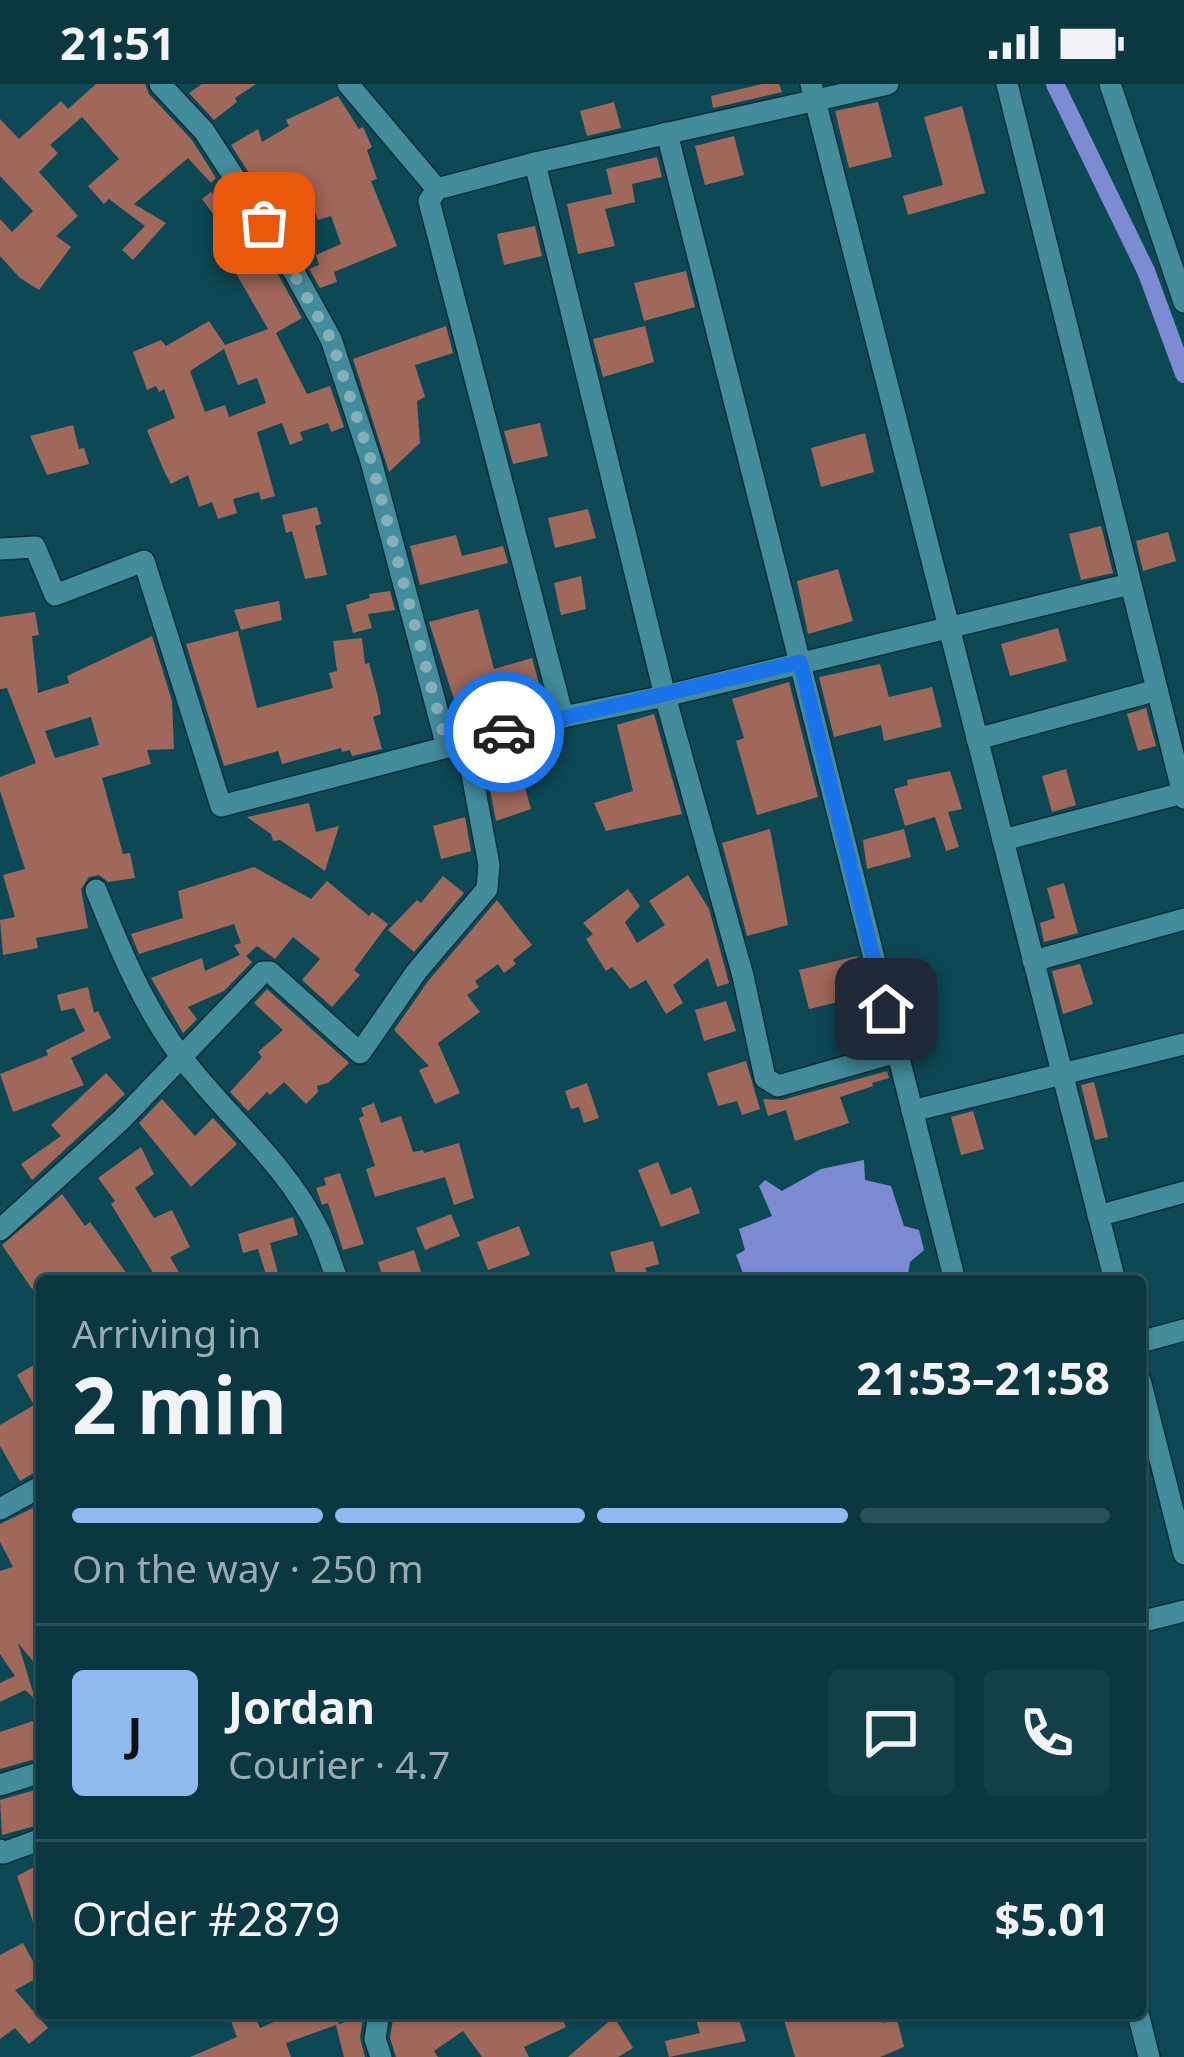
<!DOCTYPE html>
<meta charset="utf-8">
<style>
:root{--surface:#0a3740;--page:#133f47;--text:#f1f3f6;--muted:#99acb1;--line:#2a5159;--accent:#90b9f0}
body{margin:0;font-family:"Noto Sans",sans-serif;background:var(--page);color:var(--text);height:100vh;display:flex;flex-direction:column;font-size:45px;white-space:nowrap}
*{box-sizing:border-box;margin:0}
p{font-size:39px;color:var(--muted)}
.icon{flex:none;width:66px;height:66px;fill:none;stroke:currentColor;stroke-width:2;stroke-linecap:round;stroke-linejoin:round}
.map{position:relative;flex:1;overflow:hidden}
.details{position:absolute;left:36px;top:1191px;width:1110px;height:744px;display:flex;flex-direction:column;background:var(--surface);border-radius:12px;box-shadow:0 3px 9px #0004,0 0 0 3px var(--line)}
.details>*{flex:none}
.pin{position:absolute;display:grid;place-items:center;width:102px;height:102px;color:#fff;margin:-51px;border-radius:24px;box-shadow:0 6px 18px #0006}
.courier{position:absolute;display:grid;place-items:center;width:120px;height:120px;margin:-60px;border:9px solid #1a73e8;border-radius:50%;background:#fff;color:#222;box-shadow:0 3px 15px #0007}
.summary em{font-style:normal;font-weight:700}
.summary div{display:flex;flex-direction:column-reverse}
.summary{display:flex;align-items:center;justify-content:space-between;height:204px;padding:0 36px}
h1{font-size:78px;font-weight:700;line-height:90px}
.bar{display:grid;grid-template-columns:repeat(4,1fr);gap:18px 12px;align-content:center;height:144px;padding:0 36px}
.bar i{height:15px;border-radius:9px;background:var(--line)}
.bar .selected{background:var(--accent)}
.bar p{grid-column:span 4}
.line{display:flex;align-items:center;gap:30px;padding:0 36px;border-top:3px solid var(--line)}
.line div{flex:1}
.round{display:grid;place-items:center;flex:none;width:126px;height:126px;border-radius:12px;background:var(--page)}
.status{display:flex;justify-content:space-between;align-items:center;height:84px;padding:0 60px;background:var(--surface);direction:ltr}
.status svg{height:33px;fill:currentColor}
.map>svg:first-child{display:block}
.water{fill:#7d8bd2}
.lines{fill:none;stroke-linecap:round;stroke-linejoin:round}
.canal{stroke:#7d8bd2;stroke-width:18}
.building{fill:#a0685a;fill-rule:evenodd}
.minor-casing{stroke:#042d35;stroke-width:24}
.minor{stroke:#438c9c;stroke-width:21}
.done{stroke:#85b0ba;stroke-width:12;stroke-dasharray:0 21.6}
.route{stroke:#1a73e8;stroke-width:15}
</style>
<div class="status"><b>21:51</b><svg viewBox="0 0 49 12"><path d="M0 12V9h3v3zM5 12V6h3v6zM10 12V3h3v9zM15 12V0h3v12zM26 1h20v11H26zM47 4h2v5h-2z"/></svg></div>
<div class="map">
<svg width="1184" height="1973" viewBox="0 0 1184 1973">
<rect width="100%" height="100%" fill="#0d4955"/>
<path class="water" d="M864,1076L865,1096L891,1102L904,1142L919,1146L924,1166L910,1178L907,1197H746L736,1171L745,1166L739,1145L772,1132L759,1102L765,1096L782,1107L821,1085Z"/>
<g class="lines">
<path class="canal" d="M1055,0L1146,187L1184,290"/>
</g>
<g class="building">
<path d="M96,0H145L149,10L192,56L216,94L211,99L188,74L134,120L166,139L133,176L122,166L145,142L109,115L104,120L88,102L119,75L82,33L50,61L58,69L39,88L78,132L56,152L71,163L39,206L20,194L0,172V135L12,148L33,127L0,92V35L19,55L61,17L68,25Z"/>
<path d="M202,0H256L235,14L237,18L214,36L189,9Z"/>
<path d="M762,0H779L782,8L713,24L711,12Z"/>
<path d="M338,12L359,45L363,43L372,63L367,66L377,95L371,97L397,162L334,188L337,198L320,204L309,185L319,181L316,171L341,160L331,132L318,136L305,100L271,123L231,61L258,45L262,58L289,42L286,36Z"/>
<path d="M614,18L621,44L587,52L580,27Z"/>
<path d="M878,18L892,73L849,84L835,27Z"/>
<path d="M962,22L985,109L908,131L903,112L943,101L924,33Z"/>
<path d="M734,52L744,91L705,101L695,62Z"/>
<path d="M657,73L662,93L632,100L635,118L605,125L615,162L578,170L567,120L612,110L606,85Z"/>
<path d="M211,108L234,136L239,132L271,185L274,183L302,234L276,249L307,310L330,302L344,343L331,348L328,339L300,348L303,356L290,361L282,339L257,348L275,412L261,416L259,408L233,415L237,429L218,435L212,418L199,423L188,391L171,400L164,387L147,346L175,334L164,305L159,308L156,302L147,306L133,268L161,256L166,262L209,237L225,261L268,245L230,179L243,171L202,115ZM224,265L238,301L257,294L266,319L229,333L225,321L205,328L190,287Z"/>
<path d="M535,142L542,172L504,181L497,150Z"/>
<path d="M686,187L695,223L644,237L634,199Z"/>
<path d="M446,242L453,269L415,281L425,313L417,317L420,359L389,388L353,275Z"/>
<path d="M645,242L654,278L603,293L593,255Z"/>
<path d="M540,339L548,372L513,380L504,347Z"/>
<path d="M73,341L79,365L84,364L89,380L47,391L30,352Z"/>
<path d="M865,349L874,388L821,403L811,364Z"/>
<path d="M317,423L321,440L315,442L327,491L305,495L292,447L286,449L282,431Z"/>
<path d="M588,425L596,454L555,464L548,434Z"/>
<path d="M1101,442L1113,489L1081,496L1069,450Z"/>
<path d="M1168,448L1176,477L1143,487L1136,457Z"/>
<path d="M456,451L462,472L503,462L508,479L420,501L410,462Z"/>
<path d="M838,485L853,537L808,550L797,497Z"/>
<path d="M581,492L586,525L561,531L554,499Z"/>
<path d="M390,507L395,526L368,530L372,544L353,549L346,521L370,514L369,510Z"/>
<path d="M279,517L282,536L241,546L234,526Z"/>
<path d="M478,525L494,585L532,574L545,622L507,632L500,603L454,615L429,538Z"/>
<path d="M35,528L39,551L32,552L38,609L69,599L67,592L152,552L172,617L174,665L147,666L151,680L102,694L123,770L130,769L135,794L108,798L99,791L89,793L81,805L88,844L36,854L38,864L3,871L0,836L15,833L3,791L25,785L0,707V693L36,679L7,604L0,605V533ZM91,633L99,661L55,674L45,647Z"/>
<path d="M1058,544L1067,577L1010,592L1001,560Z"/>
<path d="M238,547L257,624L333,604L329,589L337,587L333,557L362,554L365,580L369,579L378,613L381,630L373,633L382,665L352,672L350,666L342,668L341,664L282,680L278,667L224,682L186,560Z"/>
<path d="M880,580L889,613L932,603L942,643L884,657L881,641L834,653L819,593Z"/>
<path d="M789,598L818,713L757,731L736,657L744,654L732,615Z"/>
<path d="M1146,624L1156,662L1138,667L1127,630Z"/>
<path d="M654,630L682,730L606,747L594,719L633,707L617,641Z"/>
<path d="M1066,685L1076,721L1052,728L1042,692Z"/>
<path d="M950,687L962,725L948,728L959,763L946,767L935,733L905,742L894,705L908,701L907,696Z"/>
<path d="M523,697L531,725L496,737L490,706Z"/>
<path d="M309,719L316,748L339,742L325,787L280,756L273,757L271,750L247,733Z"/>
<path d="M465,733L471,767L441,775L433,742Z"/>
<path d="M770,745L788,841L747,852L722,759Z"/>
<path d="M904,745L911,773L867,785L863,756Z"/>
<path d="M254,783L311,815L327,797L369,832L372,828L388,840L354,886L360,891L332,923L302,896L320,875L293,853L275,875L257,862L246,872L252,878L224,907L188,923L197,935L183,949L151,894L202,874L205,887L240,871L234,861L241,859L234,840L139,870L131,850L183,834L178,807Z"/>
<path d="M688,791L709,825L729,899L717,903L708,874L673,901L683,919L666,930L646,896L630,905L612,883L606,887L586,855L593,850L583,839L628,805L640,822L625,838L637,859L665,841L649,817Z"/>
<path d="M443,792L464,809L414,868L388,846L417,816L421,819Z"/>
<path d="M1064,799L1078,849L1044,858L1040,839L1055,834L1047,804Z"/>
<path d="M497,816L532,861L513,876L516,880L504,889L498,880L475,897L479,903L467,911L480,928L438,959L460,1009L435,1020L419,986L429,982L394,946L429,896Z"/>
<path d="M857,872L867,911L809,925L799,886Z"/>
<path d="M1080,880L1093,920L1063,930L1052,887Z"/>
<path d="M88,903L94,929L98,927L111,954L71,974L84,1001L13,1028L0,990L48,971L46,966L85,947L74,924L61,927L57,911Z"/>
<path d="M267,905L349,979L328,999L317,1002L318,1008L306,1020L284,998L270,1011L267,1008L248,1027L230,1008L262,973L258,968L283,946L254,919Z"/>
<path d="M726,917L736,947L704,957L695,926Z"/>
<path d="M746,977L760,1025L742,1031L737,1017L718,1022L707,989Z"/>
<path d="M887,987L889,994L872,999L873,1002L840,1013L849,1039L795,1057L786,1026L768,1032L763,1015L782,1016Z"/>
<path d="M106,989L125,1010L32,1096L21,1080L61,1052L51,1041Z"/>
<path d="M1094,998L1108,1053L1095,1056L1081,1001Z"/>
<path d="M587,999L599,1034L584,1039L579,1023L571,1025L565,1007Z"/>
<path d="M162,1015L195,1052L213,1034L237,1060L191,1103L139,1039Z"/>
<path d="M374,1019L381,1039L401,1032L413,1068L423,1066L424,1069L459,1059L474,1114L454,1121L445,1093L375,1113L366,1085L375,1082L359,1034L364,1032L361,1024Z"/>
<path d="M973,1027L984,1065L961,1071L951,1033Z"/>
<path d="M141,1063L154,1090L135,1104L154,1134L172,1126L190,1163L170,1173L184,1197H158L111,1120L115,1117L98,1094Z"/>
<path d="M658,1078L671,1111L691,1103L700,1129L661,1143L638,1086Z"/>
<path d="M340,1089L364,1160L343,1166L328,1119L322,1121L316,1104L326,1101L324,1094Z"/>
<path d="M62,1110L85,1142L90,1138L132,1197H42L32,1205L2,1161Z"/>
<path d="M451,1130L460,1152L425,1166L416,1144Z"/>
<path d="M293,1133L298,1151L270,1159L280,1197H268L258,1165L243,1169L238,1150Z"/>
<path d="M519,1142L530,1171L488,1186L477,1158Z"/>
<path d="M653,1157L659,1180L645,1184L650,1197H618L610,1168Z"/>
<path d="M414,1166L424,1197H384L378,1178Z"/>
<path d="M42,1276V1384L20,1397L0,1362V1341L34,1321L17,1291Z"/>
<path d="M37,1422L42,1433V1588L18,1559L35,1615L25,1606L0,1618V1599L15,1592L0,1570V1487L13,1483L0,1458V1440Z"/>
<path d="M42,1634V1673L0,1685V1648Z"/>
<path d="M42,1704V1740L2,1751L0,1716Z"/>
<path d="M42,1779V1857L40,1858L17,1792Z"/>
<path d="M23,1859L41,1892L15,1906L48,1944L29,1960L15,1944L0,1955V1871Z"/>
<path d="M228,1929H254L260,1944L295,1929H335L339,1940L363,1933L360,1954L365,1973H344L336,1941L286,1959L291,1973H190L237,1953Z"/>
<path d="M394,1929H523L527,1935L539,1929H560L566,1943L524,1963L529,1973H482L463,1947L434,1967L438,1973H396L390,1954Z"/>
<path d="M694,1929H710L711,1934L737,1929L746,1957L669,1973L665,1957L700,1949Z"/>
<path d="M790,1929H850L851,1934L880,1929L883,1939L897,1935L904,1963L880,1973H795L784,1936L791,1933Z"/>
<path d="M614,1933L633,1964L618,1973H568Z"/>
</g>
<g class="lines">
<defs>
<g id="minor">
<path d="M160,0L204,47L284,170L331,255L371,377L447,663"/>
<path d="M348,0L437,105"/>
<path d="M811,0L1115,1197"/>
<path d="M1007,0L1184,714"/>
<path d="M1110,0L1184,218"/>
<path d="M667,49L955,1197"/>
<path d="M535,79L665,612L743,892L765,994L778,1002L897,968"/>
<path d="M0,465L35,463L55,511L144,477L221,722L563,633L665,612L1130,500"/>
<path d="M563,633L429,117L437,105L535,79L888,0"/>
<path d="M977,655L1157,606"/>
<path d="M1003,756L1183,709"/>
<path d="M96,806C119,863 143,922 180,971C224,1030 285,1078 318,1145C326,1161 331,1180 338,1197"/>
<path d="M1033,877L1184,835"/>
<path d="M912,1027L1184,960"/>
<path d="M1098,1132L1184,1108"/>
<path d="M0,1146L121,1036L263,888H270L360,969L417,887L487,805L489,781L466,658"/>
<path d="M1140,1258L1184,1246"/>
<path d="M1140,1296L1184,1470"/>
<path d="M0,1425L42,1402"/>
<path d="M1140,1538L1184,1527"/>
<path d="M0,1701L42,1688"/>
<path d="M0,1766L3,1769L42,1755"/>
<path d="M379,1929L375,1955L381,1973"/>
<path d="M1138,1929L1149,1973"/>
</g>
</defs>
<use href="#minor" class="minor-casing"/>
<use href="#minor" class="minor"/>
</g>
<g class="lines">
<path class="done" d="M264,139L331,255L371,376L447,662L504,648"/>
<path class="route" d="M504,648L800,578L886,925"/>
</g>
</svg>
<div class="pin" style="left:264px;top:139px;background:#ea580c"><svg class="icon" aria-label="bag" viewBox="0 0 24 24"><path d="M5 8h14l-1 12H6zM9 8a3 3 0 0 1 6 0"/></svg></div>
<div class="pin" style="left:886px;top:925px;background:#1f2937"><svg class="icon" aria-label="home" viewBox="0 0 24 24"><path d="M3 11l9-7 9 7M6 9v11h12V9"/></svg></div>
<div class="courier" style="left:504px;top:648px"><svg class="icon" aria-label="car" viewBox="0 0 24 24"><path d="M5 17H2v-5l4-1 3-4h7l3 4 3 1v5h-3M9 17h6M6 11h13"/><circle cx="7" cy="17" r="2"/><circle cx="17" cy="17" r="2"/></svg></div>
<section class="details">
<div class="summary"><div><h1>2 min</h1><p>Arriving in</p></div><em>21:53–21:58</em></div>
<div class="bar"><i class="selected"></i><i class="selected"></i><i class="selected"></i><i></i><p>On the way · 250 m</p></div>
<div class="line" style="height:216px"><b class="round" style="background:var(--accent);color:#111">J</b><div><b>Jordan</b><p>Courier · 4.7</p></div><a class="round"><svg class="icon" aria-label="chat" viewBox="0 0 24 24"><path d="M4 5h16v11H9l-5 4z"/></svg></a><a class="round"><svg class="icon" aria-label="phone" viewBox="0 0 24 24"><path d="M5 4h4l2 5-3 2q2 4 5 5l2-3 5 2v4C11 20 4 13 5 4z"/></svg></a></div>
<div class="line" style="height:156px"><div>Order #2879</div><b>$5.01</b></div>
</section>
</div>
